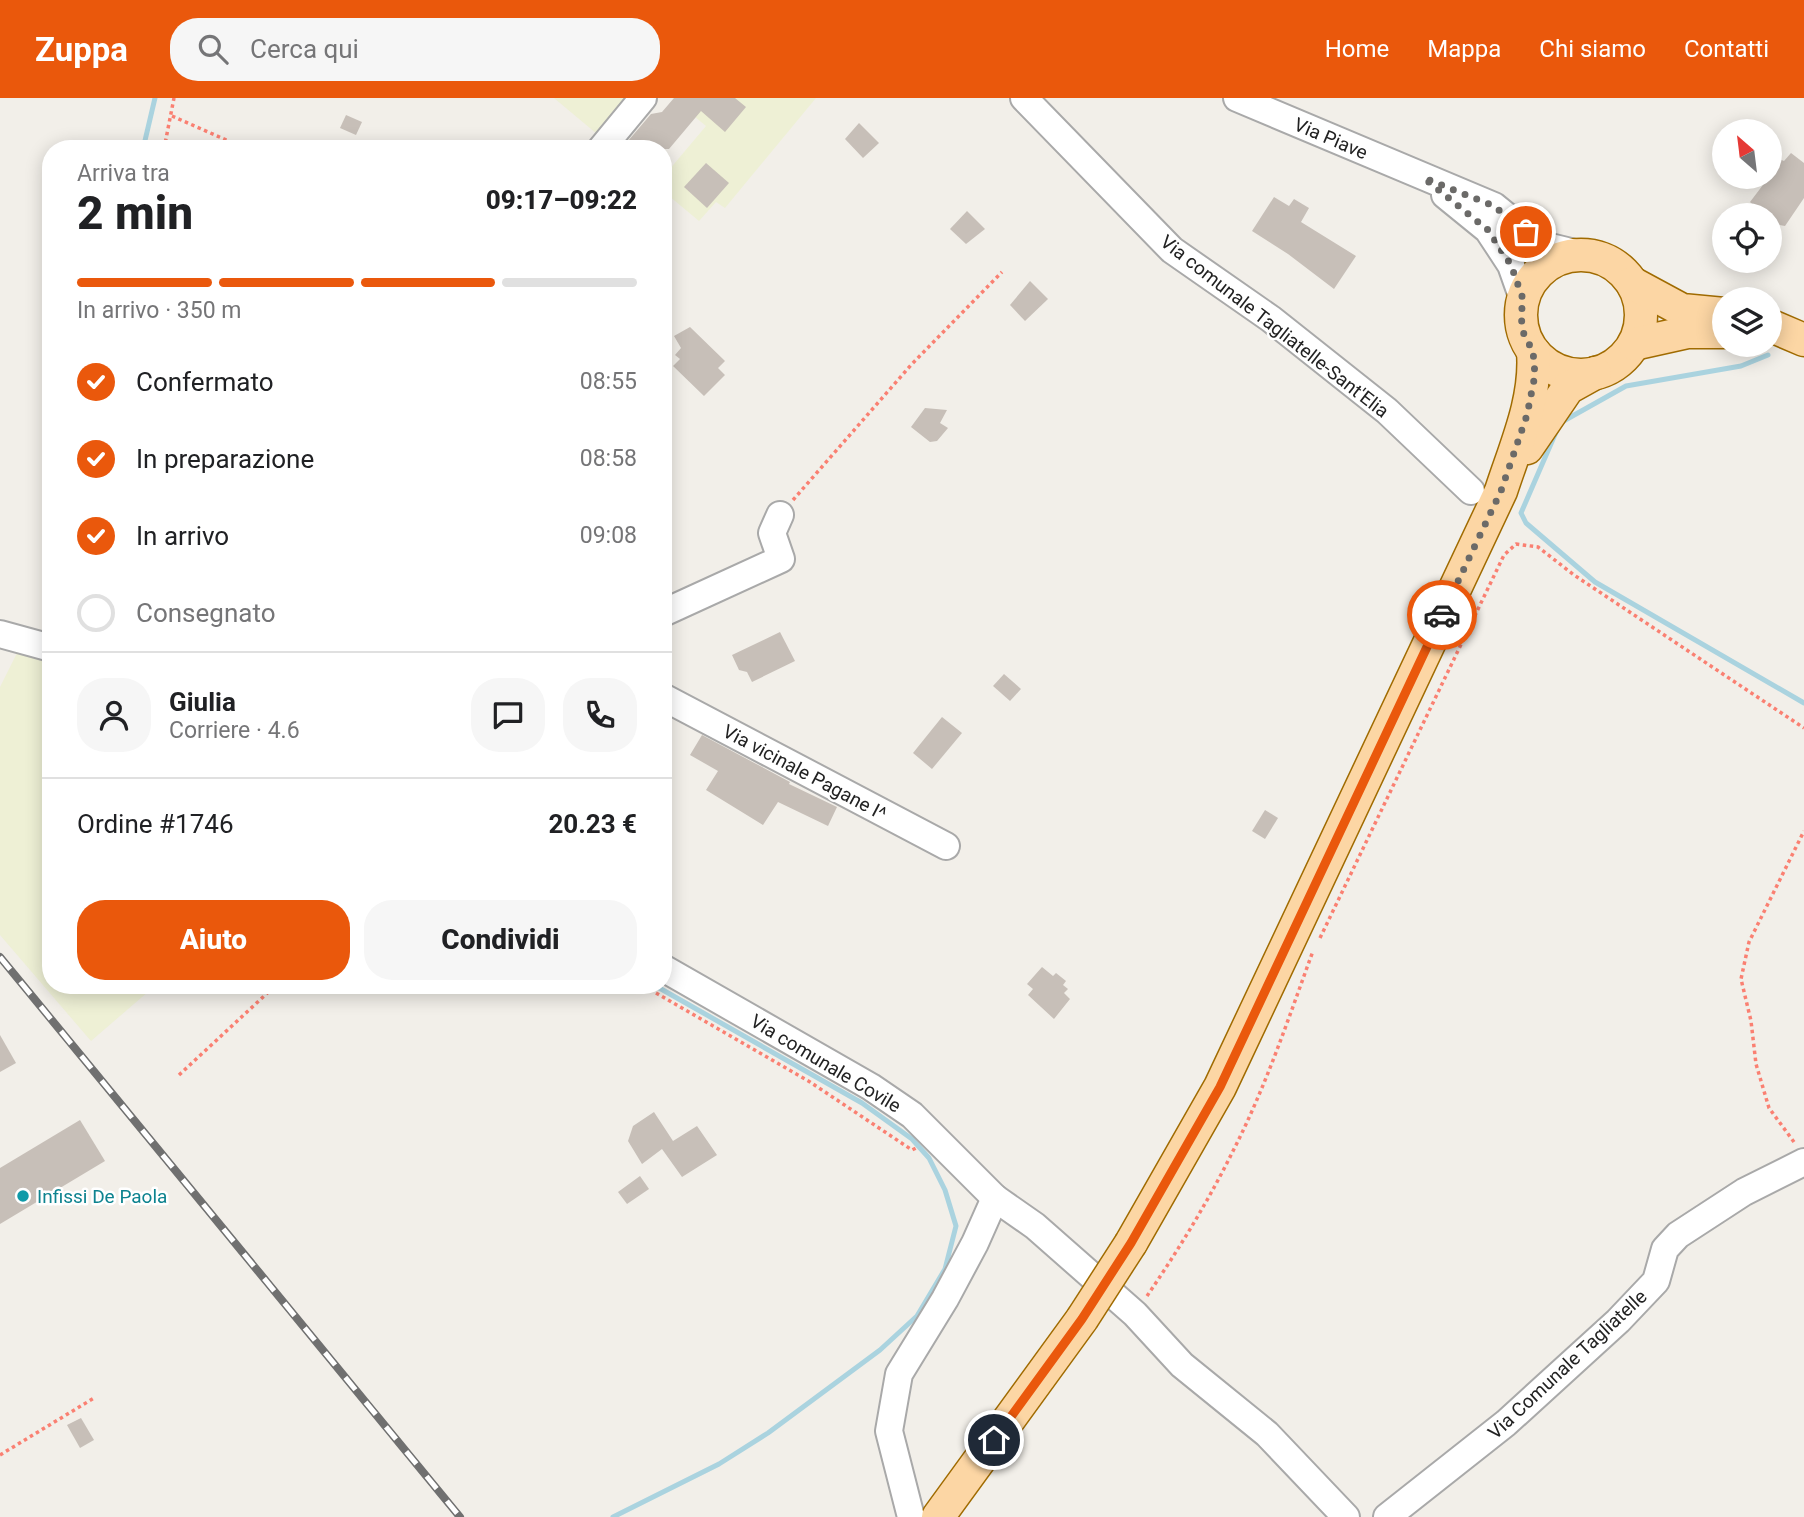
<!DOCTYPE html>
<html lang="it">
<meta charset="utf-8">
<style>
:root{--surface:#fff;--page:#f6f6f6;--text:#202124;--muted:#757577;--line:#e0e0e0;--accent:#ea580c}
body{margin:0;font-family:Roboto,sans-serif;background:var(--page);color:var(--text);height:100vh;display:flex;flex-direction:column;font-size:26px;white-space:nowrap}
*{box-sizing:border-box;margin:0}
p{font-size:23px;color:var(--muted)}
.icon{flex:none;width:38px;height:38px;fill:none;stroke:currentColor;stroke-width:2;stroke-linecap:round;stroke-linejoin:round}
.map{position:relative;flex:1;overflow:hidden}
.side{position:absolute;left:42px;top:42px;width:630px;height:854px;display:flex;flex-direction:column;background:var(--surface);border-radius:28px;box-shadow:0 4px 18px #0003}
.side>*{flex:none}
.needle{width:46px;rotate:332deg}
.fabs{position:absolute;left:1712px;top:21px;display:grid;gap:14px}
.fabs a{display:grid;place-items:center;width:70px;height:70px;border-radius:50%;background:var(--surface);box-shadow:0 4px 18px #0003;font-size:35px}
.pin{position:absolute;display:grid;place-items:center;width:60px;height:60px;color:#fff;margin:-30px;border:4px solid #fff;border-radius:50%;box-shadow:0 2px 7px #0007}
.courier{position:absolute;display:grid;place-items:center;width:70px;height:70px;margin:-35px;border:5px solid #ea580c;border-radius:50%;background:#fff;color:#222;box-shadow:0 2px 9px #0007}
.summary em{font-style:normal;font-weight:800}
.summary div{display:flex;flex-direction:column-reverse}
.summary{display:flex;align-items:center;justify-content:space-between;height:119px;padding:0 35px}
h1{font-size:46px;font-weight:800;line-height:52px}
.bar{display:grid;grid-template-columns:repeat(4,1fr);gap:10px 7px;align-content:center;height:84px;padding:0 35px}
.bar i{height:9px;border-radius:5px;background:var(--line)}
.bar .selected{background:var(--accent)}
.bar p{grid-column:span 4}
.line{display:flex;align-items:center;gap:18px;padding:0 35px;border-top:2px solid var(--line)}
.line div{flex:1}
.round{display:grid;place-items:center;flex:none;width:74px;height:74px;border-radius:28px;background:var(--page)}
ol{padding:0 35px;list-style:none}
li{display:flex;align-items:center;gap:21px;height:77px}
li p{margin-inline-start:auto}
li .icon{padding:7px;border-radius:50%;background:var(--accent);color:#fff;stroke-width:4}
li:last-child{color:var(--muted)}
li i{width:38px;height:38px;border:4px solid var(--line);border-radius:50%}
.button{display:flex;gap:14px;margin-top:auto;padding:14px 35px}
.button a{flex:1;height:80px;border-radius:28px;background:var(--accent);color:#fff;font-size:28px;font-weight:800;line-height:80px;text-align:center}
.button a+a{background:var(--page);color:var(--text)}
header{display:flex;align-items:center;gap:42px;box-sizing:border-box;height:98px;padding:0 35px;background:var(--accent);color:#fff}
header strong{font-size:33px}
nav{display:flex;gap:38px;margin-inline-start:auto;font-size:24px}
.search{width:490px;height:63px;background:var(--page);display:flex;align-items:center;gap:18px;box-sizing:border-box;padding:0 24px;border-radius:28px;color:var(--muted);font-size:26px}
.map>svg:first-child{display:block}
.farmland{fill:#eef0d5}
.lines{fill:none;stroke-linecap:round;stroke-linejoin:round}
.stream{stroke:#aad3df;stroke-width:5}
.building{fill:#c7bfb8}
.minor-casing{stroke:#a9a9a9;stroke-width:30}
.major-casing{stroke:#a06b00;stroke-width:35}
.path{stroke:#fa8072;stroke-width:3.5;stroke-dasharray:3.5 3.5;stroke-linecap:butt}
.minor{stroke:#fff;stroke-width:26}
.major{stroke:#fcd6a4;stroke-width:32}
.rail-casing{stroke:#707070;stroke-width:8}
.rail{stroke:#fff;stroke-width:5;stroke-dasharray:16;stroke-linecap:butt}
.major-bridge-casing{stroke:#a06b00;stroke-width:35;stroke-linecap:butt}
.major-bridge{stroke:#fcd6a4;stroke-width:32}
.done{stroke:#6b6a68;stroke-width:7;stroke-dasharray:0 12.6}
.route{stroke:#ea580c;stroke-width:9}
.culture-dot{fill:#0f9aa8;stroke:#fff;stroke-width:2.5}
.labels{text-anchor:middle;stroke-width:5;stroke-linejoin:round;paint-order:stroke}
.street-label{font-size:19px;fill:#222;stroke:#fff}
.culture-label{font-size:19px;fill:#0d838f;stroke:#fff;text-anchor:start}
</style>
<header>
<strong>Zuppa</strong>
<div class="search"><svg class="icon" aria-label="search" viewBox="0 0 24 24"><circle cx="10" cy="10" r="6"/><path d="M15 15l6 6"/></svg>Cerca qui</div>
<nav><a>Home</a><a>Mappa</a><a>Chi siamo</a><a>Contatti</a></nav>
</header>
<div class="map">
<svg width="1804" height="1419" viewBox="0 0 1804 1419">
<rect width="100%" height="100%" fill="#f2efe9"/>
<g class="farmland">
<path d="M554,0H637L603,41Z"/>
<path d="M672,0H816L725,110L716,104L699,123L663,93V79L706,28Z"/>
<path d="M18,553L51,564V595L44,631L51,638V887H156L91,943L0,837V589Z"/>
</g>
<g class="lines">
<g class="stream">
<path d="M143,51L155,0"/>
<path d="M1768,257L1741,268L1626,288L1560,325L1521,415L1526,425L1595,484L1804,605"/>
<path d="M613,1419L719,1366L768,1335L880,1252L917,1218L945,1171L956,1128L945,1092L929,1060L912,1041L862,1005L654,887"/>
</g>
</g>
<g class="building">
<path d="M674,0H735L746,9L725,34L701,13L669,51H636L628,43L651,16L662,14Z"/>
<path d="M346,17L362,24L356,37L340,30Z"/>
<path d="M859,25L879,45L863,60L845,41Z"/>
<path d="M1791,55L1804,65V100L1785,128L1773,126L1769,117H1764L1750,104L1769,79L1779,61L1784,63Z"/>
<path d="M706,65L729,85L707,110L684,89Z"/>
<path d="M1274,99L1289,108L1294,101L1309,110L1301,124L1356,158L1334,191L1288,156L1252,133Z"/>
<path d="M967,113L985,131L966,146L950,131Z"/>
<path d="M1030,183L1048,201L1025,223L1010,207Z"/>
<path d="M690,229L725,263L718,270L725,277L704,298L673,268L680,261L675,257L681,250L674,238Z"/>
<path d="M925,310L947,312L940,325L948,330L937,343L930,344L911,329Z"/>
<path d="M780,534L795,563L752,584L747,574L739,572L732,557Z"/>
<path d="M1004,576L1021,591L1010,603L993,588Z"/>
<path d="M942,619L962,635L932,671L913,655Z"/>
<path d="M702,637L790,684L789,686L837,709L828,728L778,704L763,727L706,692L718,673L690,657Z"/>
<path d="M1265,712L1278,720L1265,741L1252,733Z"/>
<path d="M1042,869L1053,878L1056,875L1066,883L1063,887L1068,891L1064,895L1070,901L1054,921L1028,897L1033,891L1027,886Z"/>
<path d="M0,937L16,965L0,974Z"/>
<path d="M654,1014L673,1043L697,1028L717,1057L682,1079L662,1051L642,1066L628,1043L633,1028Z"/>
<path d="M80,1022L105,1063L0,1126V1070Z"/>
<path d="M640,1078L649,1091L627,1106L618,1094Z"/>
<path d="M81,1320L94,1342L80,1350L67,1327Z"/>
</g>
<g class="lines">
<defs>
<g id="minor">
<path d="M1024,0L1172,152L1271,221L1387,313L1471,393"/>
<path d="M1237,0L1494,108L1542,147L1583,157"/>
<path d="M601,51L643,0"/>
<path d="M1445,97L1488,132L1511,167L1523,201"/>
<path d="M663,515L781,461L772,435L780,417"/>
<path d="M0,536L51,550"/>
<path d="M663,599L946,748"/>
<path d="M663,870L871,989L912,1017L995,1100L1035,1128L1135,1216L1182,1267L1267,1336L1346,1419"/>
<path d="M911,1419L889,1333L899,1276L945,1201L975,1145L995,1100"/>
<path d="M1387,1419L1506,1325L1618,1223L1656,1183L1665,1151L1678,1137L1744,1094L1804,1064"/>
</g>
<g id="major">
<circle cx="1581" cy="217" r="60"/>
<path d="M1632,185L1682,212L1724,216"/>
<path d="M1769,227L1804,242"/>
<path d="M1634,246L1688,234H1724"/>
<path d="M1527,350L1568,290L1595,275"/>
<path d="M1131,1145L1220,989L1501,393C1516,347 1537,301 1533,253"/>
<path d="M938,1419L1082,1221"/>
</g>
</defs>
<use href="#minor" class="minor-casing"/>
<use href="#major" class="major-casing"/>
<g class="path">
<path d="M172,18L233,45"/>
<path d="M164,51L174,0"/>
<path d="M793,402L911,267L1002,174"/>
<path d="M1320,840L1504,457L1516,446L1538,449L1574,477L1804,630"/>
<path d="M656,895L810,984L912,1052L916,1050"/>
<path d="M179,977L276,887"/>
<path d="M1794,1044L1769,1010L1756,966L1751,923L1741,881L1749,844L1804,733"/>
<path d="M1147,1198C1179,1151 1209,1102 1234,1051C1266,988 1289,919 1313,853"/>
<path d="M0,1357L94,1300"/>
</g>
<use href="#minor" class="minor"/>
<use href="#major" class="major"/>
<defs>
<path id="rail" d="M0,859L460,1419"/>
</defs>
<use href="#rail" class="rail-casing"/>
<use href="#rail" class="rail"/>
<defs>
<path id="major-bridge" d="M1082,1221L1131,1145"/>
</defs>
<use href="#major-bridge" class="major-bridge-casing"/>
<use href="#major-bridge" class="major-bridge"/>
</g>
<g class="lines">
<path class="done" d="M1442,517L1501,393L1527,317L1535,277L1533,253L1524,237L1521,219L1523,201L1511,167L1488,132L1424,80L1494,108L1526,134"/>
<path class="route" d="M994,1342L1082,1221L1131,1145L1220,989L1442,517"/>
</g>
<circle class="culture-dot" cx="23" cy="1098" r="7"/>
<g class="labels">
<g class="street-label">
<text transform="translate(1331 40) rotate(23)" y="7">Via Piave</text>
<text transform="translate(1275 228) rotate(38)" y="7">Via comunale Tagliatelle-Sant'Elia</text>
<text transform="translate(805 674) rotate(28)" y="7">Via vicinale Pagane I^</text>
<text transform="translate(826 965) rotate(31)" y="7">Via comunale Covile</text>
<text transform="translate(1567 1266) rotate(-43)" y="7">Via Comunale Tagliatelle</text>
</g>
<g class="culture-label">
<text x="37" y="1105">Infissi De Paola</text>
</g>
</g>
</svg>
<div class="fabs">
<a><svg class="needle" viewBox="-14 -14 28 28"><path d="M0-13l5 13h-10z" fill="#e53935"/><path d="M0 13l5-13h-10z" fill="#757577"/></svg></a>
<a><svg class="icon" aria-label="locate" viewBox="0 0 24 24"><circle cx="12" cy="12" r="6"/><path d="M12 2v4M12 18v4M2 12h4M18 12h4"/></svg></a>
<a><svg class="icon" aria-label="layers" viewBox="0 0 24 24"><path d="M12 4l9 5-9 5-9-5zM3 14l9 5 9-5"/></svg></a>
</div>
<div class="pin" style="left:1526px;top:134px;background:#ea580c"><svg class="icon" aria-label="bag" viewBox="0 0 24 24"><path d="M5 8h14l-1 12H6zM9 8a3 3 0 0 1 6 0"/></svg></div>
<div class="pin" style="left:994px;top:1342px;background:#1f2937"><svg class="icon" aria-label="home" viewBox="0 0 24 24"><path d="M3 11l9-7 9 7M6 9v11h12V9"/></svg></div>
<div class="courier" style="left:1442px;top:517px"><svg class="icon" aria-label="car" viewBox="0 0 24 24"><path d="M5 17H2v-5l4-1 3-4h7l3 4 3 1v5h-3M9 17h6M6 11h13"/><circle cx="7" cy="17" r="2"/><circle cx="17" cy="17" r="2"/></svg></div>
<section class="side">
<div class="summary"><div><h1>2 min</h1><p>Arriva tra</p></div><em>09:17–09:22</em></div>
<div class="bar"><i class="selected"></i><i class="selected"></i><i class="selected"></i><i></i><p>In arrivo · 350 m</p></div>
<ol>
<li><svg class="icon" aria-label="check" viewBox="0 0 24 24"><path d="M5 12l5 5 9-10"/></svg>Confermato<p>08:55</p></li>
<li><svg class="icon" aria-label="check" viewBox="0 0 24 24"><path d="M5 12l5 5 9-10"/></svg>In preparazione<p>08:58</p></li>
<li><svg class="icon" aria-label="check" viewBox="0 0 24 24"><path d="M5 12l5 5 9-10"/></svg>In arrivo<p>09:08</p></li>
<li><i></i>Consegnato</li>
</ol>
<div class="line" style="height:126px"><a class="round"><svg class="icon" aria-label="person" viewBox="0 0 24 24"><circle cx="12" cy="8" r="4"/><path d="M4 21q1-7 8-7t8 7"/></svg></a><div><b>Giulia</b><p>Corriere · 4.6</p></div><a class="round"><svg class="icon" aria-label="chat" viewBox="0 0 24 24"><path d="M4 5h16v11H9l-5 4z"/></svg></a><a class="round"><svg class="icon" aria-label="phone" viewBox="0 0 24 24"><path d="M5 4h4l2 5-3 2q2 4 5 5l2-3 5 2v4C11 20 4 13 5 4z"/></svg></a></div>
<div class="line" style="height:91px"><div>Ordine #1746</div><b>20.23 €</b></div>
<div class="button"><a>Aiuto</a><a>Condividi</a></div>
</section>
</div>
